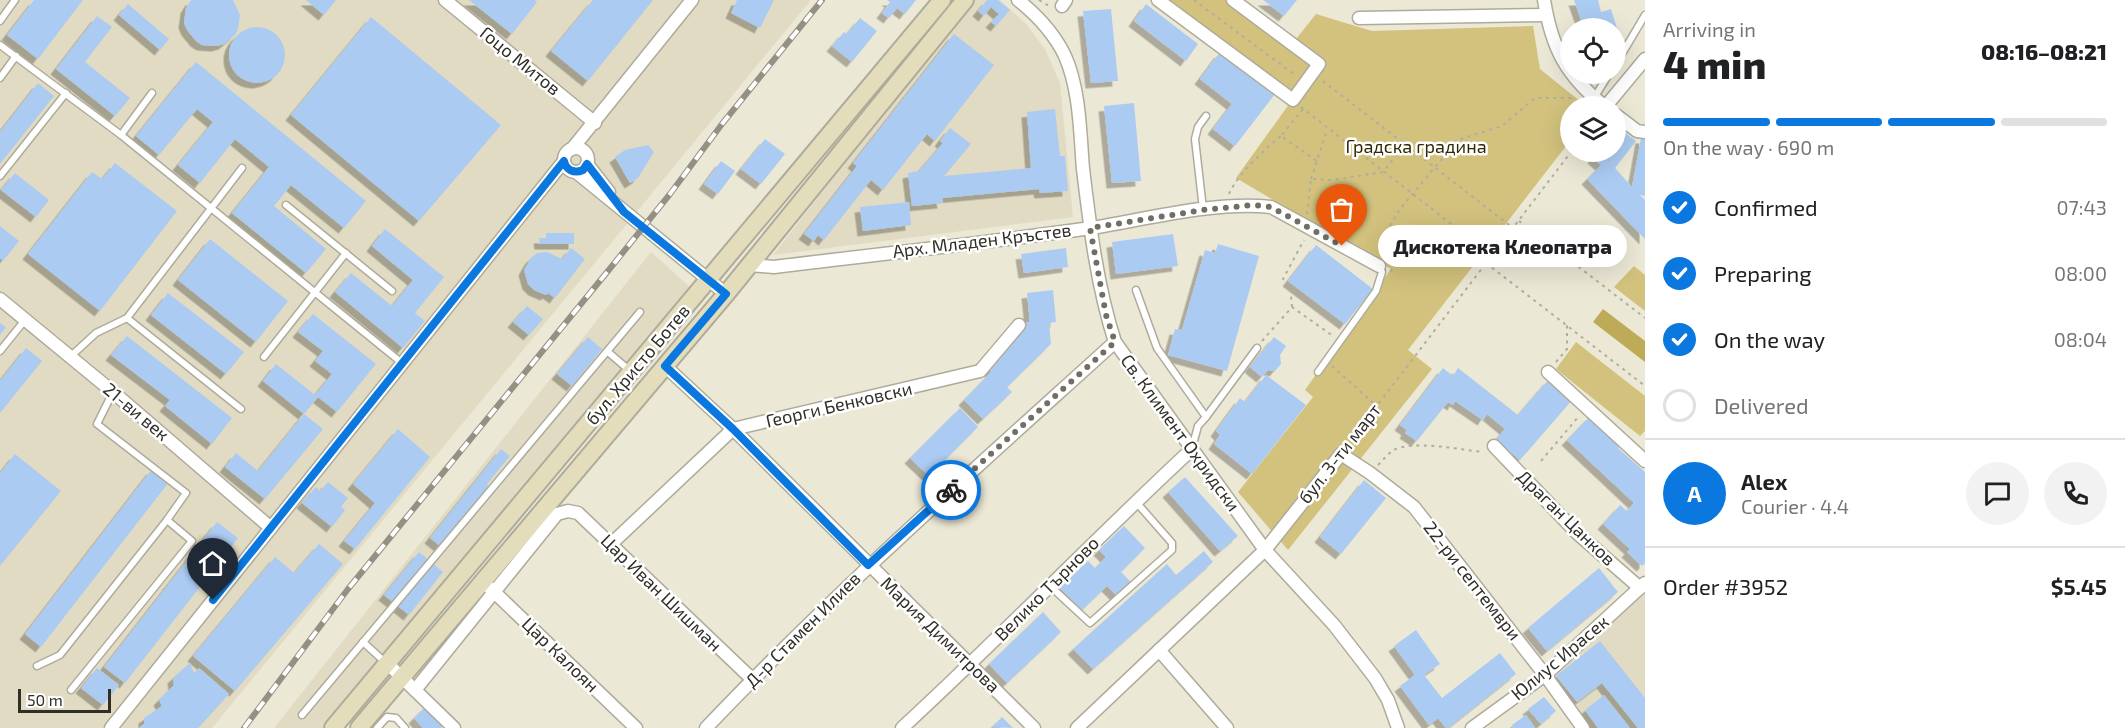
<!DOCTYPE html>
<meta charset="utf-8">
<style>
:root{--surface:#fff;--page:#f2f2f2;--text:#202124;--muted:#757577;--line:#e0e0e0;--accent:#0a78df}
body{margin:0;font-family:"Exo 2",sans-serif;background:var(--page);color:var(--text);height:100vh;display:flex;flex-direction:column;font-size:22px;white-space:nowrap}
*{box-sizing:border-box;margin:0}
p{font-size:20px;color:var(--muted)}
.icon{flex:none;width:33px;height:33px;fill:none;stroke:currentColor;stroke-width:2;stroke-linecap:round;stroke-linejoin:round}
.map{position:relative;flex:1;overflow:hidden}
.details{display:flex;flex-direction:column;background:var(--surface);width:480px}
.details>*{flex:none}
.fabs{position:absolute;left:1560px;top:18px;display:grid;gap:12px}
.fabs a{display:grid;place-items:center;width:66px;height:66px;border-radius:50%;background:var(--surface);box-shadow:0 6px 24px #0002;font-size:30px}
.scale{position:absolute;left:18px;bottom:15px;width:93px;box-sizing:border-box;padding-left:6px;border:3px solid #2f2e27;border-top:0;font-size:16px;line-height:21px;white-space:nowrap;color:#2f2e27;-webkit-text-stroke:4px #fff;paint-order:stroke}
.pin{position:absolute;display:grid;place-items:center;width:51px;height:51px;color:#fff;margin:-62px -26px;border-radius:50% 50% 50% 0;rotate:-45deg;box-shadow:0 0 6px #0007}
.pin .icon{rotate:45deg}
.courier{position:absolute;display:grid;place-items:center;width:60px;height:60px;margin:-30px;border:4px solid #0a78df;border-radius:50%;background:#fff;color:#222;box-shadow:0 2px 8px #0007}
.bubble{position:absolute;height:42px;border-radius:21px;background:var(--surface);box-shadow:0 6px 24px #0002;font-size:20px;font-weight:800;line-height:42px;text-align:center}
.summary em{font-style:normal;font-weight:800}
.summary div{display:flex;flex-direction:column-reverse}
.summary{display:flex;align-items:center;justify-content:space-between;height:102px;padding:0 18px}
h1{font-size:39px;font-weight:800;line-height:45px}
.bar{display:grid;grid-template-columns:repeat(4,1fr);gap:9px 6px;align-content:center;height:72px;padding:0 18px}
.bar i{height:8px;border-radius:4px;background:var(--line)}
.bar .current{background:var(--accent)}
.bar p{grid-column:span 4}
.line{display:flex;align-items:center;gap:15px;padding:0 18px;border-top:2px solid var(--line)}
.line div{flex:1}
.round{display:grid;place-items:center;flex:none;width:63px;height:63px;border-radius:32px;background:var(--page)}
ol{padding:0 18px;list-style:none}
li{display:flex;align-items:center;gap:18px;height:66px}
li p{margin-inline-start:auto}
li .icon{padding:6px;border-radius:50%;background:var(--accent);color:#fff;stroke-width:4}
li:last-child{color:var(--muted)}
li i{width:33px;height:33px;border:3px solid var(--line);border-radius:50%}
main{display:flex;flex:1;min-height:0}
.map>svg:first-child{display:block}
.built{fill:#e1dbc3}
.green{fill:#d2c27d}
.water{fill:#bdab57}
.building{fill:#accbf2;filter:url(#shadow)}
.lines{fill:none;stroke-linecap:round;stroke-linejoin:round}
.lane-casing{stroke:#afab9b;stroke-width:9}
.street-casing{stroke:#afab9b;stroke-width:15}
.secondary-casing{stroke:#afab9b;stroke-width:20}
.path{stroke:#b1ae9f;stroke-width:2;stroke-dasharray:3 4.5;stroke-linecap:butt}
.lane{stroke:#fff;stroke-width:6}
.street{stroke:#fff;stroke-width:12}
.secondary{stroke:#e4ddbb;stroke-width:16}
.rail-casing{stroke:#949184;stroke-width:6}
.rail{stroke:#fff;stroke-width:4;stroke-dasharray:11;stroke-linecap:butt}
.done{stroke:#716f64;stroke-width:6;stroke-dasharray:0 10.8}
.route{stroke:#0a78df;stroke-width:8}
.labels{text-anchor:middle;stroke-width:5;stroke-linejoin:round;paint-order:stroke}
.street-label{font-size:18px;fill:#2f2e27;stroke:#fff}
.park-label{font-size:18px;fill:#312903;stroke:#fff}
</style>
<main>
<div class="map">
<svg width="1645" height="728" viewBox="0 0 1645 728">
<defs>
<filter id="shadow"><feDropShadow dx="-5.5" dy="5.5" stdDeviation="0" flood-color="#0004"/></filter>
</defs>
<rect width="100%" height="100%" fill="#ece8d6"/>
<g class="built">
<path d="M0,0H811L212,728H0Z"/>
<path d="M972,0H1000L1026,24L1045,49L1060,83L1073,217L773,255Z"/>
<path d="M651,252L691,288L328,728H274Z"/>
<path d="M1645,587V728H1583L1545,675Z"/>
</g>
<g class="green">
<path d="M1163,0H1231L1292,44L1316,14L1372,31L1533,26L1540,69L1586,106H1570V141L1408,350L1432,369L1288,550L1238,492L1313,397L1305,390L1391,269L1236,178L1292,100Z"/>
<path d="M1634,266L1645,275V311L1614,287Z"/>
<path d="M1576,342L1645,396V431L1640,436L1556,369Z"/>
</g>
<path class="water" d="M1603,309L1645,341V362L1593,322Z"/>
<g class="building">
<path d="M34,0H83L38,59L7,35Z"/>
<path d="M191,0H233L240,15L238,29L235,35L224,44L217,46L202,45L196,41L187,30L184,23L186,8Z"/>
<path d="M306,0H336L324,15Z"/>
<path d="M469,0H535L537,2L512,34Z"/>
<path d="M593,0H653L588,81L551,51Z"/>
<path d="M737,0H774L760,28L731,13Z"/>
<path d="M887,0H916L905,14L897,8L889,18L882,13L890,2Z"/>
<path d="M987,0H998L1010,10L996,26L991,22L999,14L991,7L984,16L978,11Z"/>
<path d="M1263,0H1297L1284,16Z"/>
<path d="M1574,0H1598L1601,12L1611,9L1622,44L1616,46V28H1584Z"/>
<path d="M128,4L169,39L160,50L119,15Z"/>
<path d="M1146,4L1198,44L1186,61L1134,21Z"/>
<path d="M1111,9L1118,81L1091,83L1083,11Z"/>
<path d="M97,16L112,27L85,62L130,98L115,116L56,69Z"/>
<path d="M371,17L501,125L419,221L291,115Z"/>
<path d="M860,18L877,31L852,62L832,46L844,32L847,34Z"/>
<circle cx="257" cy="55" r="28"/>
<path d="M954,34L994,65L935,141L927,134L883,190L871,180L824,240L818,235L814,241L804,234L857,166L853,163Z"/>
<path d="M1220,52L1275,94L1235,146L1213,129L1232,104L1200,79Z"/>
<path d="M196,62L366,201L344,228L291,185L274,206L326,249L306,273L232,213L269,167L235,139L200,183L178,165L213,122L197,109L159,155L136,136Z"/>
<path d="M38,83L54,96L0,164V132Z"/>
<path d="M1134,103L1141,181L1112,183L1104,106Z"/>
<path d="M1055,109L1060,156H1065L1068,191L1040,193L1039,189L942,198L943,203L912,206L908,173L919,171L943,143L940,141L950,128L971,144L944,176L1031,168L1027,112Z"/>
<path d="M1616,126L1636,141L1615,168L1632,187L1641,138H1645V196L1640,195L1645,200V239L1587,179L1601,165L1593,158L1597,152H1616Z"/>
<path d="M765,139L785,154L761,184L741,169Z"/>
<path d="M648,145L654,152L638,178L630,183L615,157L625,150Z"/>
<path d="M721,161L735,171L718,194L704,184Z"/>
<path d="M115,163L177,211L100,311L28,254L92,172L102,179Z"/>
<path d="M15,173L49,200L36,217L1,190Z"/>
<path d="M909,202L911,225L863,231L860,207Z"/>
<path d="M0,226L19,241L3,261L0,258Z"/>
<path d="M385,229L444,277L415,313L425,321L403,348L335,292L351,273L392,306L413,280L372,246Z"/>
<path d="M546,233H574V244H540L539,238H546Z"/>
<path d="M1173,234L1178,266L1116,274L1112,242Z"/>
<path d="M210,239L288,301L256,342L178,280Z"/>
<path d="M1218,244L1259,256L1227,371L1168,355L1175,329L1182,330L1205,250L1215,253Z"/>
<path d="M1316,245L1373,289L1345,324L1288,281Z"/>
<path d="M571,248L585,259L555,298L548,293L546,295L534,290L528,284L524,270L531,258L537,253L547,252L562,259Z"/>
<path d="M1066,248L1068,267L1024,273L1021,254Z"/>
<path d="M1053,290L1056,322L1049,323L1051,344L1007,387L1012,392L983,419L964,400L991,372L987,368L1024,330L1023,322H1030L1027,293Z"/>
<path d="M168,293L244,352L226,374L151,315Z"/>
<path d="M527,306L543,319L529,335L513,322Z"/>
<path d="M313,314L376,364L337,412L318,397L304,414L263,381L276,364L315,395L332,374L315,361L323,351L298,332Z"/>
<path d="M0,323L6,327L0,335Z"/>
<path d="M127,336L232,418L212,444L165,406L170,400L111,355Z"/>
<path d="M588,337L602,349L572,386L557,374Z"/>
<path d="M1274,337L1286,346L1280,355L1281,364L1275,371L1268,370L1262,377L1250,367Z"/>
<path d="M26,348L42,361L0,413V381Z"/>
<path d="M1443,368L1453,376L1458,368L1518,415L1549,379L1573,399L1520,460L1496,440L1505,429L1487,414L1483,420L1455,401L1453,405L1448,402L1417,441L1405,433L1407,430L1400,425Z"/>
<path d="M1266,375L1306,405L1252,474L1214,444L1220,435L1216,431L1240,398L1245,402Z"/>
<path d="M960,408L978,427L929,476L910,458Z"/>
<path d="M304,414L323,429L265,499L225,467L236,453L258,471Z"/>
<path d="M1591,415L1622,444L1618,448L1645,472V563L1642,566L1627,552L1630,549L1603,524L1620,505L1627,511L1634,503L1567,440Z"/>
<path d="M398,429L430,457L355,549L344,541L375,503L353,484Z"/>
<path d="M501,449L510,456L487,484L489,486L440,546L430,538Z"/>
<path d="M15,454L61,491L0,566V473Z"/>
<path d="M152,469L169,482L41,647L25,634Z"/>
<path d="M1185,477L1238,536L1220,551L1168,492Z"/>
<path d="M1364,480L1386,498L1341,554L1320,537Z"/>
<path d="M328,482L348,498L341,507L345,510L332,527L302,503L316,487L320,491Z"/>
<path d="M217,522L238,538L125,683L104,667Z"/>
<path d="M1124,526L1145,548L1121,572L1131,582L1117,596L1107,586L1082,610L1060,588L1088,561L1095,568L1106,557L1099,550Z"/>
<path d="M319,544L343,564L235,691L193,656L275,557L294,573Z"/>
<path d="M1204,551L1213,562L1093,669L1073,649L1167,564L1176,575Z"/>
<path d="M419,552L443,572L409,615L384,595Z"/>
<path d="M1599,568L1618,592L1547,651L1528,628Z"/>
<path d="M1043,612L1061,632L1007,683L989,664Z"/>
<path d="M1416,630L1440,664L1424,675L1442,698L1500,653L1516,674L1448,728H1446L1438,718L1429,725L1400,686L1415,675L1394,646Z"/>
<path d="M1600,641L1645,698V728H1638L1602,683L1577,702L1556,676Z"/>
<path d="M190,663L194,673L199,668L229,694L198,728H139L144,724V718L162,706L159,700L174,685L173,678Z"/>
<path d="M97,668L119,685L103,705L81,688Z"/>
<path d="M1604,695L1630,728H1598L1585,710Z"/>
<path d="M1544,697L1556,711L1541,724L1528,709Z"/>
<path d="M426,706L444,725L441,728H423L414,718Z"/>
<path d="M1526,715L1535,728H1513L1512,725Z"/>
<path d="M1002,717L1013,728L992,727Z"/>
</g>
<g class="lines">
<defs>
<g id="lane">
<path d="M0,21L15,0"/>
<path d="M0,45L121,135L402,363"/>
<path d="M1616,64L1645,15"/>
<path d="M0,78L16,56"/>
<path d="M1594,98L1609,74"/>
<path d="M121,135L152,93"/>
<path d="M0,176L66,93"/>
<path d="M286,205L392,291"/>
<path d="M1203,209L1195,139L1198,127L1206,116"/>
<path d="M1136,290L1157,348L1206,417L1198,426L1192,448"/>
<path d="M0,351L25,320"/>
<path d="M608,352L629,370"/>
<path d="M70,357L96,333L127,318"/>
<path d="M264,357L346,253"/>
<path d="M1318,372L1376,291L1382,272L1379,266"/>
<path d="M241,409L127,318L242,168"/>
<path d="M1206,417L1257,348"/>
<path d="M1050,586L1090,623L1172,550V543L1136,502"/>
<path d="M363,642L386,663"/>
<path d="M37,666L60,655L167,520L186,493L97,424L113,392"/>
<path d="M71,690L192,541L167,520"/>
<path d="M302,715L640,312"/>
<path d="M377,728L387,717L396,718L405,728"/>
</g>
<g id="street">
<path d="M445,0L595,123"/>
<path d="M1018,0C1038,16 1054,33 1065,56C1080,90 1080,133 1083,169C1090,227 1097,286 1115,342L1265,550L1334,625L1375,678L1388,700L1398,728"/>
<path d="M1158,0L1293,100L1319,64L1233,0"/>
<path d="M1544,0C1552,49 1566,75 1604,106"/>
<path d="M1062,6L1066,0"/>
<path d="M1359,18L1546,15"/>
<path d="M1606,106L1645,59"/>
<path d="M1616,115L1637,131L1645,132"/>
<circle cx="576" cy="160" r="12"/>
<path d="M572,149L692,0"/>
<path d="M587,164L609,192"/>
<path d="M576,172L726,294"/>
<path d="M750,265L774,267C879,254 985,243 1091,228C1147,219 1215,201 1271,207L1379,266"/>
<path d="M0,299L113,392L271,528"/>
<path d="M665,366L733,429L1034,728"/>
<path d="M1548,372L1645,461"/>
<path d="M1494,446L1577,533L1640,588"/>
<path d="M610,545L733,429L980,371L1019,325"/>
<path d="M490,588L636,728"/>
<path d="M1159,650L1227,728"/>
<path d="M387,663L454,728"/>
<path d="M415,690L557,514L568,511L578,513L752,679"/>
<path d="M111,728L564,161"/>
<path d="M706,728C835,592 976,468 1115,342"/>
<path d="M902,728C1001,637 1094,540 1192,449"/>
<path d="M1077,728L1265,550L1341,454L1370,473L1414,507L1545,675L1583,728"/>
<path d="M1472,728L1545,675L1645,583"/>
</g>
<g id="secondary">
<path d="M333,728L942,0"/>
<path d="M359,728L726,294L965,0"/>
</g>
</defs>
<use href="#lane" class="lane-casing"/>
<use href="#street" class="street-casing"/>
<use href="#secondary" class="secondary-casing"/>
<g class="path">
<path d="M1039,0L1051,7"/>
<path d="M1194,0L1295,75"/>
<path d="M1323,81L1513,228"/>
<path d="M1301,107L1491,255"/>
<path d="M1303,109L1281,136L1317,161"/>
<path d="M1311,179L1327,130"/>
<path d="M1229,194C1237,175 1265,149 1281,136"/>
<path d="M1307,214L1311,179L1333,180L1383,172L1404,145"/>
<path d="M1519,221L1645,318"/>
<path d="M1381,254L1384,236L1400,209L1458,140L1502,126L1535,98H1576"/>
<path d="M1486,263L1645,386"/>
<path d="M1390,271L1428,248L1468,237"/>
<path d="M1292,307L1290,285L1283,279L1304,240"/>
<path d="M1262,341L1292,307L1333,336"/>
<path d="M1556,362L1567,349V325"/>
<path d="M1332,366L1377,406"/>
<path d="M1347,445L1571,152"/>
<path d="M1541,461L1579,416"/>
<path d="M1378,465C1383,460 1387,455 1392,451C1411,439 1461,450 1483,452"/>
</g>
<use href="#lane" class="lane"/>
<use href="#street" class="street"/>
<use href="#secondary" class="secondary"/>
<defs>
<path id="rail" d="M244,728L348,589L608,271L670,194L722,124L822,0"/>
</defs>
<use href="#rail" class="rail-casing"/>
<use href="#rail" class="rail"/>
</g>
<g class="lines">
<path class="done" d="M951,490L1115,342L1106,315L1090,228L1203,210L1253,205L1271,207L1342,246"/>
<path class="route" d="M213,600L564,161C566,170 574,174 583,170L587,164L624,212L726,294L665,366L733,429L868,565L951,490"/>
</g>
<g class="labels">
<g class="street-label">
<text transform="translate(520 61) rotate(39)" y="6">Гоцо Митов</text>
<text transform="translate(982 241) rotate(-7)" y="6">Арх. Младен Кръстев</text>
<text transform="translate(638 365) rotate(-50)" y="6">бул. Христо Ботев</text>
<text transform="translate(839 405) rotate(-13)" y="6">Георги Бенковски</text>
<text transform="translate(136 412) rotate(40)" y="6">21-ви век</text>
<text transform="translate(1180 433) rotate(54)" y="6">Св. Климент Охридски</text>
<text transform="translate(1340 454) rotate(-52)" y="6">бул. 3-ти март</text>
<text transform="translate(1566 518) rotate(44)" y="6">Драган Цанков</text>
<text transform="translate(1472 581) rotate(52)" y="6">22-ри септември</text>
<text transform="translate(1047 589) rotate(-45)" y="6">Велико Търново</text>
<text transform="translate(661 593) rotate(44)" y="6">Цар Иван Шишман</text>
<text transform="translate(803 630) rotate(-45)" y="6">Д-р Стамен Илиев</text>
<text transform="translate(940 635) rotate(44)" y="6">Мария Димитрова</text>
<text transform="translate(560 655) rotate(44)" y="6">Цар Калоян</text>
<text transform="translate(1560 658) rotate(-40)" y="6">Юлиус Ирасек</text>
</g>
<g class="park-label">
<text x="1416" y="153">Градска градина</text>
</g>
</g>
</svg>
<div class="fabs">
<a><svg class="icon" aria-label="locate" viewBox="0 0 24 24"><circle cx="12" cy="12" r="6"/><path d="M12 2v4M12 18v4M2 12h4M18 12h4"/></svg></a>
<a><svg class="icon" aria-label="layers" viewBox="0 0 24 24"><path d="M12 4l9 5-9 5-9-5zM3 14l9 5 9-5"/></svg></a>
</div>
<div class="scale">50 m</div>
<div class="pin" style="left:1342px;top:246px;background:#ea580c"><svg class="icon" aria-label="bag" viewBox="0 0 24 24"><path d="M5 8h14l-1 12H6zM9 8a3 3 0 0 1 6 0"/></svg></div>
<div class="pin" style="left:213px;top:600px;background:#1f2937"><svg class="icon" aria-label="home" viewBox="0 0 24 24"><path d="M3 11l9-7 9 7M6 9v11h12V9"/></svg></div>
<div class="courier" style="left:951px;top:490px"><svg class="icon" aria-label="bike" viewBox="0 0 24 24"><circle cx="6" cy="16" r="4"/><circle cx="18" cy="16" r="4"/><path d="M6 16l4-8h5l3 8M10 8l3 8H6M13 5h3"/></svg></div>
<div class="bubble" style="left:1378px;top:225px;width:249px">Дискотека Клеопатра</div>
</div>
<section class="details">
<div class="summary"><div><h1>4 min</h1><p>Arriving in</p></div><em>08:16–08:21</em></div>
<div class="bar"><i class="current"></i><i class="current"></i><i class="current"></i><i></i><p>On the way · 690 m</p></div>
<ol>
<li><svg class="icon" aria-label="check" viewBox="0 0 24 24"><path d="M5 12l5 5 9-10"/></svg>Confirmed<p>07:43</p></li>
<li><svg class="icon" aria-label="check" viewBox="0 0 24 24"><path d="M5 12l5 5 9-10"/></svg>Preparing<p>08:00</p></li>
<li><svg class="icon" aria-label="check" viewBox="0 0 24 24"><path d="M5 12l5 5 9-10"/></svg>On the way<p>08:04</p></li>
<li><i></i>Delivered</li>
</ol>
<div class="line" style="height:108px"><b class="round" style="background:var(--accent);color:#fff">A</b><div><b>Alex</b><p>Courier · 4.4</p></div><a class="round"><svg class="icon" aria-label="chat" viewBox="0 0 24 24"><path d="M4 5h16v11H9l-5 4z"/></svg></a><a class="round"><svg class="icon" aria-label="phone" viewBox="0 0 24 24"><path d="M5 4h4l2 5-3 2q2 4 5 5l2-3 5 2v4C11 20 4 13 5 4z"/></svg></a></div>
<div class="line" style="height:78px"><div>Order #3952</div><b>$5.45</b></div>
</section>
</main>
